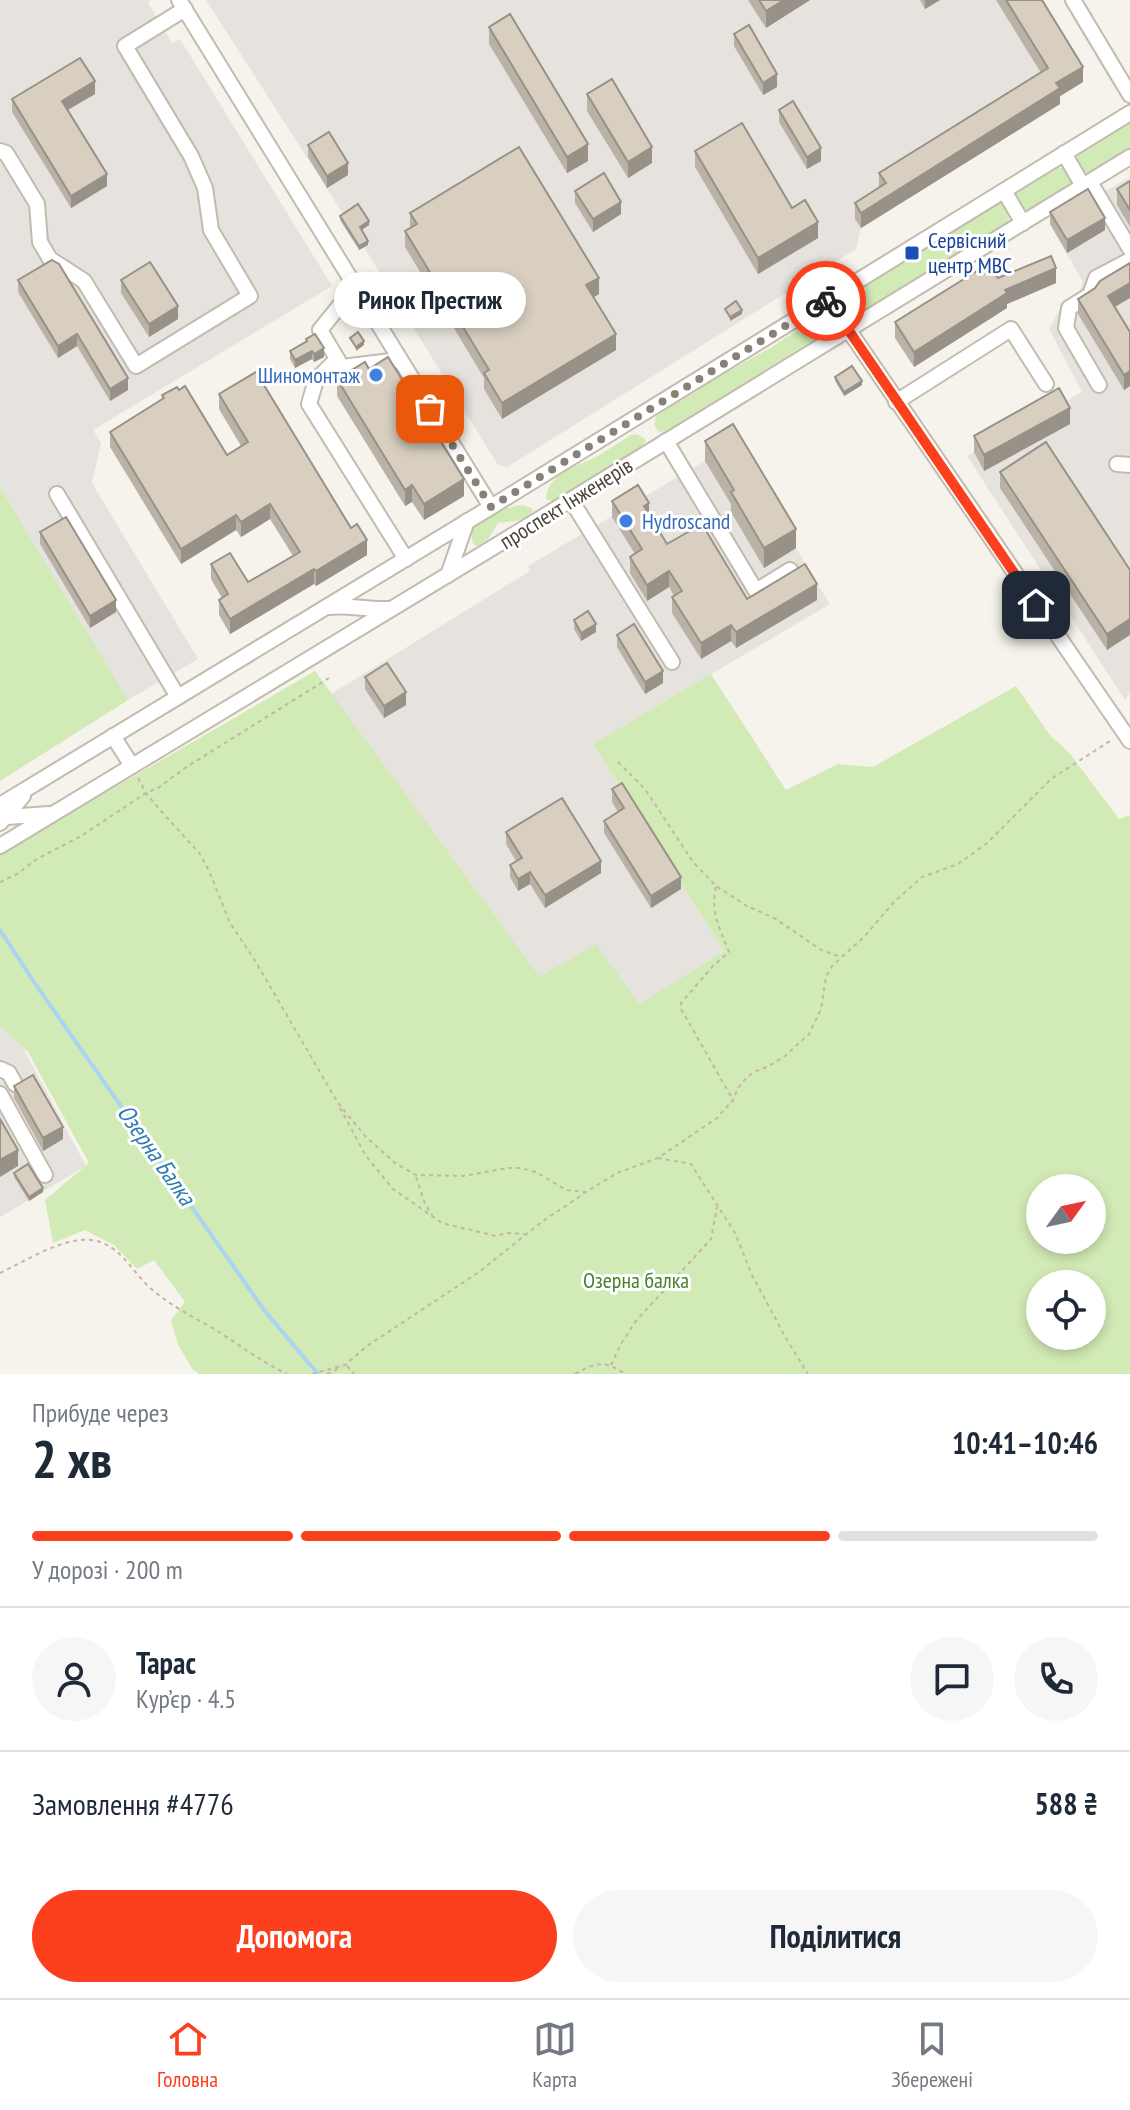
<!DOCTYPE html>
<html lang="uk">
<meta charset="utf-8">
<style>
:root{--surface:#fff;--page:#f6f6f7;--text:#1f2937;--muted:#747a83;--line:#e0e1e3;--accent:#fc3f1d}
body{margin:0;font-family:"PT Sans Narrow",sans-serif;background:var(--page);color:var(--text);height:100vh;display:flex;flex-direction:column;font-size:30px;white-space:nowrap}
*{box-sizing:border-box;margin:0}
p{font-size:26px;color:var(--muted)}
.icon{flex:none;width:44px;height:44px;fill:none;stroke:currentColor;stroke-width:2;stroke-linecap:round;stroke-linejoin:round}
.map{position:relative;height:1374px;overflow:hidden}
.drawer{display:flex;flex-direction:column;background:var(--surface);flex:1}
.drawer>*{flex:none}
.needle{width:52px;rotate:57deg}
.tools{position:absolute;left:1026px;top:1174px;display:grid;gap:16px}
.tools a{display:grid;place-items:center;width:80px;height:80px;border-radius:50%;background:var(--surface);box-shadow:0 4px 12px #0003;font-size:40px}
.pin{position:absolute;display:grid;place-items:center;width:68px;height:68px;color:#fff;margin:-34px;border-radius:16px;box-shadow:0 4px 12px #0006}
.courier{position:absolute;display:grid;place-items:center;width:80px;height:80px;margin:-40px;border:6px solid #fc3f1d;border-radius:50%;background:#fff;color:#222;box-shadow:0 2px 10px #0007}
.bubble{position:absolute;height:56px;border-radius:28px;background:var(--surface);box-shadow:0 4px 12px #0003;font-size:26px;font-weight:800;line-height:56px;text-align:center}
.overview em{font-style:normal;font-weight:800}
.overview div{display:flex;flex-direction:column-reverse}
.overview{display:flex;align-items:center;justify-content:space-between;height:136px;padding:0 32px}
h1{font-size:52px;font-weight:800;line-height:60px}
.bar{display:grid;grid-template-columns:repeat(4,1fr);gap:12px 8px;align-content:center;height:96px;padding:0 32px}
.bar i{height:10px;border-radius:6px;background:var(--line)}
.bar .current{background:var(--accent)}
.bar p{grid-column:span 4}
.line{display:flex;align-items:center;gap:20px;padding:0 32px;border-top:2px solid var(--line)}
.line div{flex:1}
.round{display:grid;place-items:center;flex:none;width:84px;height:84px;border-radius:42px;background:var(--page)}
.primary-button{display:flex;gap:16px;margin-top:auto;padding:16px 32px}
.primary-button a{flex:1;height:92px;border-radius:48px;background:var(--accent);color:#fff;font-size:32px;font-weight:800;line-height:92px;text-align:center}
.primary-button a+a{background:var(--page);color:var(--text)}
.menu{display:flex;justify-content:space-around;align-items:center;height:112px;border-top:2px solid var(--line);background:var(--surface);font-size:22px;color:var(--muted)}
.menu a{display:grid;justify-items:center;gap:4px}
.menu .current{color:var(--accent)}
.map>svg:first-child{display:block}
.industrial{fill:#e6e2dd}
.green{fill:#d2eab5;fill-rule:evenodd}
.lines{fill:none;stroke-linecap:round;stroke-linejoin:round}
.stream{stroke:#a9d4f2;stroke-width:4}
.minor-casing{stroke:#c2bbae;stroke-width:18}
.path{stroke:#c4b79f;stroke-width:2;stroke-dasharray:4 4;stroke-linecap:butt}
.minor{stroke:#fff;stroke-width:14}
.wall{fill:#bab2a6}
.shaded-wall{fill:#979187}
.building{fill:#d8cfc1;stroke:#979187;stroke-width:2}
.done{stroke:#878178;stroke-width:8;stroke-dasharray:0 14.4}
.route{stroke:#fc3f1d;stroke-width:10}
.transit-dot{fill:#1a4fb4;stroke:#fff;stroke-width:3}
.shop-dot{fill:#3f7fe0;stroke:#fff;stroke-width:3}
.labels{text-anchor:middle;stroke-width:6;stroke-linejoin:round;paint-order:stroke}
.transit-label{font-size:22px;fill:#164399;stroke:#fff;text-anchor:start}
.shop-label{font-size:22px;fill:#366cbe;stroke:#fff;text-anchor:end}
.street-label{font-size:22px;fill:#4b4439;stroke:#fff}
.park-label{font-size:22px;fill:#4a7f2a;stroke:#fff}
.water-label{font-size:24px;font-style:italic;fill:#2e7ab2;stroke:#fff}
</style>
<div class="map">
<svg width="1130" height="1374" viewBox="0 0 1130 1374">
<rect width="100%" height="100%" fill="#f6f3ec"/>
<g class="industrial">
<path d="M0,0H150L148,3L172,43L180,39L332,286L93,430L101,443L92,483L198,659L128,700L0,487Z"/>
<path d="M206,0H1032L1083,82L861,228L856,249L507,467L498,465L364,247L368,244L345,217Z"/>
<path d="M1130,177V693L1125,700L967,456L1082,392L1049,329L1062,305L1079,293L1083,282L1050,224Z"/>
<path d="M733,444L830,604L593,744L724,951L639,1004L634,999L540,977L331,694L530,571L528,566Z"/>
<path d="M0,1005L86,1166L0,1217Z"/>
</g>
<g class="green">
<path d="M1126,124H1130V149L1089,172H1083L1076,162L1079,152Z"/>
<path d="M1057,166L1066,169L1073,181L1072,183L1028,210L1020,208L1013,192Z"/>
<path d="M999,202L1003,204L1010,215L1008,222L864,311H856L849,300L851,295L866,283L906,262L956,226Z"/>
<path d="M814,319L829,320L835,327L666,431L659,432L654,425L656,417L666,408L691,395L712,380L772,347Z"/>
<path d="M636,434L644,438L646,441L641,447L574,490L552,501L546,499C547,473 579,466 598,456C609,449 620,442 631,435Z"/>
<path d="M0,487L128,700L0,781Z"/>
<path d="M523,505L531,508L533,511C525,523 510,521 498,523L488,539L478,546L474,545C461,520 505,507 523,505Z"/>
<path d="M315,671L540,977L596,944L639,1004L724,951L593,744L711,674L786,790L838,764L873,767L1016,686L1049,734L1070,754L1119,819L1130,815V1374H197L198,1372L193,1370L178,1345L171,1320L185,1302L154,1260L137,1269L114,1245L85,1230L53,1243L45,1200L89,1163L28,1052L0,1026V854ZM1040,1188H1092V1240H1040ZM1040,1284H1092V1336H1040Z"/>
</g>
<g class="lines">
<path class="stream" d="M0,930L36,985L264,1310L318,1374"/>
<defs>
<g id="minor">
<path d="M179,0L491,507"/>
<path d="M1073,0L1130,95"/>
<path d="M0,151L6,153L37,204L40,242L50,259L84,281L136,366L250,296L211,230L205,188L191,156L125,46L185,9"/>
<path d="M1064,153L1083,186"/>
<path d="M1090,182L1130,249"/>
<path d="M1004,191L1023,223"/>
<path d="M355,287L320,330L342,367L399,360"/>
<path d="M828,300L1130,741"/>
<path d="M337,359L316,380L309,404L406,559"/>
<path d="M1099,385L1066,328L1069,308L1090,295L1096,278L1130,260"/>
<path d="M896,402L1011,329L1046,384"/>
<path d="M666,441L756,591L790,570"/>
<path d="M1117,464L1130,465"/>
<path d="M57,494L178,697"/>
<path d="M571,500L672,662"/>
<path d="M448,575L467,521"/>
<path d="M329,607C349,605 368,610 388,609"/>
<path d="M113,736L132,766"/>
<path d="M0,805L491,507L1130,113"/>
<path d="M7,817L49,814"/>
<path d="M0,823L23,796"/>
<path d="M0,846L497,545L1130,157"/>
<path d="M0,1069L9,1073L15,1084"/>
<path d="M0,1094L45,1175"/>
</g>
</defs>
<use href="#minor" class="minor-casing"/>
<g class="path">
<path d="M618,762L645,789L693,862L716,886L747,906L776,919L821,950L841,957"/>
<path d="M138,778L146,793L162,812L200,854L210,873L230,923L254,959L338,1103L366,1137L395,1163L416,1175L463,1176L508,1168H521L536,1172L566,1190L586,1192L617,1173L658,1158L717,1118L733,1100L738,1088L746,1078L754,1072L769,1066L785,1056L809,1034L821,1009L826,977L832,966L865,936L893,903L922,877L958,864L986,844L1051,779L1113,739"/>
<path d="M0,882L17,874L37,859L81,836L146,793L158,788L185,768L329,678"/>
<path d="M716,887C710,912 720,929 729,952L713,966L681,1003V1009L733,1100"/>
<path d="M340,1108L366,1156L393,1189L442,1223L496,1236L507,1233L525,1234"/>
<path d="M658,1158L691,1164L735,1233L752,1275L787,1340L808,1374"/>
<path d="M416,1177L425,1204L432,1215"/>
<path d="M0,1273C26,1261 62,1237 91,1240C118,1243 130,1268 147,1285C168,1305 194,1317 219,1332C242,1347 262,1362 287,1374"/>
<path d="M611,1365L621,1344L635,1322L711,1239L717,1207"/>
<path d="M347,1366L354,1374"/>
<path d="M312,1374L345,1365L367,1346L479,1272L543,1221L585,1193"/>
<path d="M327,1374L342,1367"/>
<path d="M575,1374C597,1362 603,1360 626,1374"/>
</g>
<use href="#minor" class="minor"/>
</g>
<g class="wall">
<path d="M748,0H810L766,28Z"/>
<path d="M920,0H940L925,9Z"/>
<path d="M996,0H1042L1083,82L1060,96V104L861,228L855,219V203L879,187V173L1041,73Z"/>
<path d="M489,27L588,161L567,173L489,44Z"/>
<path d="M734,34L777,87L763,95L734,46Z"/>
<path d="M95,94L68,110L107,186L71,208L12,112V99Z"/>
<path d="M587,94L652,163L628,178L587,111Z"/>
<path d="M779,110L821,161L807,169L779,122Z"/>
<path d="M308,145L348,175L327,188L308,157Z"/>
<path d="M695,151L792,208L818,238L758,274L695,167Z"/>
<path d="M1130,181V227L1117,205V189Z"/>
<path d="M575,191L621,214L593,232L575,203Z"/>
<path d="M1050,212L1105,230L1067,253L1050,224Z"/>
<path d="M410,213L599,294L593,297L616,350L502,419L484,389V378L405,247V231L410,228Z"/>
<path d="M340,216L369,225L362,230L368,245L359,250L340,220Z"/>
<path d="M59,264L128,390L110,401L77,346L58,358L18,292V280Z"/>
<path d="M998,278L1056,283L1007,304V308L914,367L895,338V322Z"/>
<path d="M121,280L178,319L149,337L121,293Z"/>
<path d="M1078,299L1115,307L1130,332V386L1124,390L1078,314Z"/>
<path d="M306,339L324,357L314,362L312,359L295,368L290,359V351L306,342Z"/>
<path d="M369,369L464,496L424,520L412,502L405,506L337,396V379Z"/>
<path d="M835,377L862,385L844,396L835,381Z"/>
<path d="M219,394L367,555L316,586L314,584L230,634L219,615V600L222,598L211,579V564L248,582L293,556L270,519L241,537L236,530L181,564L110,447V432L162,400V395L227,455L241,446L219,409Z"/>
<path d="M1070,424L984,471L974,452V436Z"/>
<path d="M705,441L796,548L764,568L731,512V504L705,461Z"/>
<path d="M1000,472L1130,570L1107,650L1000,488Z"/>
<path d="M612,501L649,514L667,544L747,599L817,600L736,648L731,641L701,659L672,613V597L674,596L669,587L647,601L630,573V557L635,554L612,517Z"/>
<path d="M40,532L116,612L90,628L40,544Z"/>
<path d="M574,620L596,632L581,641L574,629Z"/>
<path d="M617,635L663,683L645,694L617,647Z"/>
<path d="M365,677L406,705L384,718L365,689Z"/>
<path d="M612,789L681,889L651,908L604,833V821L618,812L612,802Z"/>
<path d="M506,832L601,873L545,908L530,884L518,891L510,877V865L516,861L506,844Z"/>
<path d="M14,1086L63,1139L43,1151L14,1098Z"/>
<path d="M14,1173L43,1192L29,1201L14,1177Z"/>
</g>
<g class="shaded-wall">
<path d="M784,0H810L766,28V11Z"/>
<path d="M925,0H940L925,9Z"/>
<path d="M1083,67V82L1060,96V104L861,228V213L1056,83Z"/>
<path d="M777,74V87L763,95V83Z"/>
<path d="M95,81V94L62,113V101Z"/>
<path d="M588,144V161L567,173V157Z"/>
<path d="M652,147V163L628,178V162Z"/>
<path d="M821,148V161L807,169V157Z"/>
<path d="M348,163V175L327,188V176Z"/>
<path d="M107,174V186L71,208V196Z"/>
<path d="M621,202V214L593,232V219Z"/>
<path d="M1105,218V230L1067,253V240Z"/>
<path d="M369,221V225L360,231V227Z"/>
<path d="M818,222V238L758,274V258Z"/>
<path d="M368,241V245L359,250V246Z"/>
<path d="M1056,268V283L1007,304V308L914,367V352L1005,290Z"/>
<path d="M599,278V294L586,302V285Z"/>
<path d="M1130,283V298L1108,311V296Z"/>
<path d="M178,306V319L149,337V324Z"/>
<path d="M742,310V314L730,321V317Z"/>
<path d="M77,334V346L58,358V346Z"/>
<path d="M616,334V350L502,419V403Z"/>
<path d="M364,341V345L356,351V347Z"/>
<path d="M324,348V357L314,362V354Z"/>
<path d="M312,351V359L295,368V360Z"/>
<path d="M1130,371V386L1124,390V375Z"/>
<path d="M128,378V390L110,401V389Z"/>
<path d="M862,381V385L844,396V392Z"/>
<path d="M1070,408V424L984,471V455Z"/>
<path d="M464,479V496L424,520V504Z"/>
<path d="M412,485V502L405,506V490Z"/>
<path d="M649,503V519L644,506Z"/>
<path d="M270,504V519L241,537V522Z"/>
<path d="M236,515V530L181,564V549Z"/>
<path d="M796,529V548L764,568V548Z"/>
<path d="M367,540V555L316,586V571Z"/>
<path d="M314,569V584L230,634V619Z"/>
<path d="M669,571V587L647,601V585Z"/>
<path d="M817,584V600L736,648V632Z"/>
<path d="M116,600V612L90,628V616Z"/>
<path d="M1130,619V635L1107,650V634Z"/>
<path d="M596,624V632L581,641V633Z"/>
<path d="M731,625V641L701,659V643Z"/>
<path d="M663,671V683L645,694V682Z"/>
<path d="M406,692V705L384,718V706Z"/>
<path d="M601,861V873L545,908V895Z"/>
<path d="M530,872V884L518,891V879Z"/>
<path d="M681,877V889L651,908V896Z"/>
<path d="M63,1127V1139L43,1151V1138Z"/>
<path d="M18,1150V1166L0,1177V1160Z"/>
<path d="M43,1188V1192L29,1201V1197Z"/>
</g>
<g class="building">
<path d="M759,0H784L766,11Z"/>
<path d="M1006,0H1042L1083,67L1056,83L1060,88L861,213L855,203L886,183L879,173L1048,68Z"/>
<path d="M510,14L588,144L567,157L489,27Z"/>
<path d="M749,25L777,74L763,83L734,34Z"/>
<path d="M80,58L95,81L62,101L107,174L71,196L12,99Z"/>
<path d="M612,79L652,147L628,162L587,94Z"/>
<path d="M793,101L821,148L807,157L779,110Z"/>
<path d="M742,123L792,208L805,200L818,222L758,258L695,151Z"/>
<path d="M329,132L348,163L327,176L308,145Z"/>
<path d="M519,147L599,278L586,285L616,334L502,403L484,373L489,370L405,231L417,224L410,213Z"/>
<path d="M604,173L621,202L593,219L575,191Z"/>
<path d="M1130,181V210L1117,189Z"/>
<path d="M1088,189L1105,218L1067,240L1050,212Z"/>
<path d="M358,204L369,221L360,227L368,241L359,246L340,216Z"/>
<path d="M1051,256L1056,268L1005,290L1007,293L914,352L895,322L988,264L998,278Z"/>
<path d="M52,260L59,264L128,378L110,389L77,334L58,346L18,280Z"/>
<path d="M150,262L178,306L149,324L121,280Z"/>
<path d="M1130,263V283L1108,296L1130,332V371L1124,375L1078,299L1095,288L1100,281Z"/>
<path d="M736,301L742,310L730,317L725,309Z"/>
<path d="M358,332L364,341L356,347L350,338Z"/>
<path d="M315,334L324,348L314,354L312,351L295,360L290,351L307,341L306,339Z"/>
<path d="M388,357L464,479L424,504L412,485L405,490L337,379L365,362L369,369Z"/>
<path d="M852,366L862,381L844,392L835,377Z"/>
<path d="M256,372L351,528L357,524L367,540L316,571L314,569L230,619L219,600L228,594L211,564L230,553L248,582L300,552L270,504L241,522L236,515L181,549L110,432L164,398L162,395L177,387L179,390L185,386L227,455L248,442L219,394Z"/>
<path d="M1059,388L1070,408L984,455L974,436Z"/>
<path d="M733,424L796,529L764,548L731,492L734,490L705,441Z"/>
<path d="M1046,442L1130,570V619L1107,634L1000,472Z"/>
<path d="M638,485L649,503L644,506L667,544L702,524L747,599L805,564L817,584L736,632L731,625L701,643L672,597L682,591L669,571L647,585L630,557L642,549L612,501Z"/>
<path d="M66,517L116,600L90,616L40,532Z"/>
<path d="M588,611L596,624L581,633L574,620Z"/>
<path d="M634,624L663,671L645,682L617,635Z"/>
<path d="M387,663L406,692L384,706L365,677Z"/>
<path d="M622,783L681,877L651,896L604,821L624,808L612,789Z"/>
<path d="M562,798L601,861L545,895L530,872L518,879L510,865L522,858L506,832Z"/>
<path d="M33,1075L63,1127L43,1138L14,1086Z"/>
<path d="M0,1119L18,1150L0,1160Z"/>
<path d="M28,1164L43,1188L29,1197L14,1173Z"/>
</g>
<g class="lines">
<path class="done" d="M430,409L491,507L826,301"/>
<path class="route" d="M826,301L828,300L1036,605"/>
</g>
<rect class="transit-dot" x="904" y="245" width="16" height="16" rx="4"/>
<g class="shop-dot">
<circle cx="376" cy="375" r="8"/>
<circle cx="626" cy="521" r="8"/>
</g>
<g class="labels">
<g class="transit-label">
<text x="928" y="248">Сервісний<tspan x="928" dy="25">центр МВС</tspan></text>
</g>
<g class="shop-label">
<text x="360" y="383">Шиномонтаж</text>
<text x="642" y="529" text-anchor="start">Hydroscand</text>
</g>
<g class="street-label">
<text transform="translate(566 503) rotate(-32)" y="8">проспект Інженерів</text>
</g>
<g class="park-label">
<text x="636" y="1288">Озерна балка</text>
</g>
<g class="water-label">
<text transform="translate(156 1155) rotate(55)" y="8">Озерна Балка</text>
</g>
</g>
</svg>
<div class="tools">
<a><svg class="needle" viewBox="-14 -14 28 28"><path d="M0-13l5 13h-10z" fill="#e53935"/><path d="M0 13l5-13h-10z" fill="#747a83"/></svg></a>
<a><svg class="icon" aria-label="locate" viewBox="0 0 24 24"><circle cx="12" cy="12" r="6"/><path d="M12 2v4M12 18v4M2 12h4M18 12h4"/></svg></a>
</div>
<div class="pin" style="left:430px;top:409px;background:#ea580c"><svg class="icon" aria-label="bag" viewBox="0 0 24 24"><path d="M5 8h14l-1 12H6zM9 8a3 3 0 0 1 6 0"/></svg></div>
<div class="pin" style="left:1036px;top:605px;background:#1f2937"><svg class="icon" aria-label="home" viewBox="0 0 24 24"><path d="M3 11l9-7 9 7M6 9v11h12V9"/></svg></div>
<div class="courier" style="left:826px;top:301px"><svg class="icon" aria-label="bike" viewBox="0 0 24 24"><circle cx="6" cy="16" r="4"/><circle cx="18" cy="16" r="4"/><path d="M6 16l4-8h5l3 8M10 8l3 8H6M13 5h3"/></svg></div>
<div class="bubble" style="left:334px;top:272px;width:192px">Ринок Престиж</div>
</div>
<section class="drawer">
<div class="overview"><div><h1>2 хв</h1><p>Прибуде через</p></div><em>10:41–10:46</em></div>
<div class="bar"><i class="current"></i><i class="current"></i><i class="current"></i><i></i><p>У дорозі · 200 m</p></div>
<div class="line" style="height:144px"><a class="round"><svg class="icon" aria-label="person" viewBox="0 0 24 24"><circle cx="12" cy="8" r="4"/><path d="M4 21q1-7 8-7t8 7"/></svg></a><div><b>Тарас</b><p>Кур’єр · 4.5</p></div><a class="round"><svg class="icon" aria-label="chat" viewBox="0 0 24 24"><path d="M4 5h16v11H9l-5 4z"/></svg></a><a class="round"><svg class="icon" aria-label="phone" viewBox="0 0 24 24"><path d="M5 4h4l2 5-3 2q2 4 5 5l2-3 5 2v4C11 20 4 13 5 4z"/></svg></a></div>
<div class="line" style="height:104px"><div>Замовлення #4776</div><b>588 ₴</b></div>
<div class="primary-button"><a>Допомога</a><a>Поділитися</a></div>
</section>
<nav class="menu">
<a class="current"><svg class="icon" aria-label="home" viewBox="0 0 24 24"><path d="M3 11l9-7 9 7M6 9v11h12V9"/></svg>Головна</a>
<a><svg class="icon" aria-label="map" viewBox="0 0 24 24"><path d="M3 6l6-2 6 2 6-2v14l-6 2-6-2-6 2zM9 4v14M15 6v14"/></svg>Карта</a>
<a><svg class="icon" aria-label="saved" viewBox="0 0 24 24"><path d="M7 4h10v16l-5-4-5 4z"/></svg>Збережені</a>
</nav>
